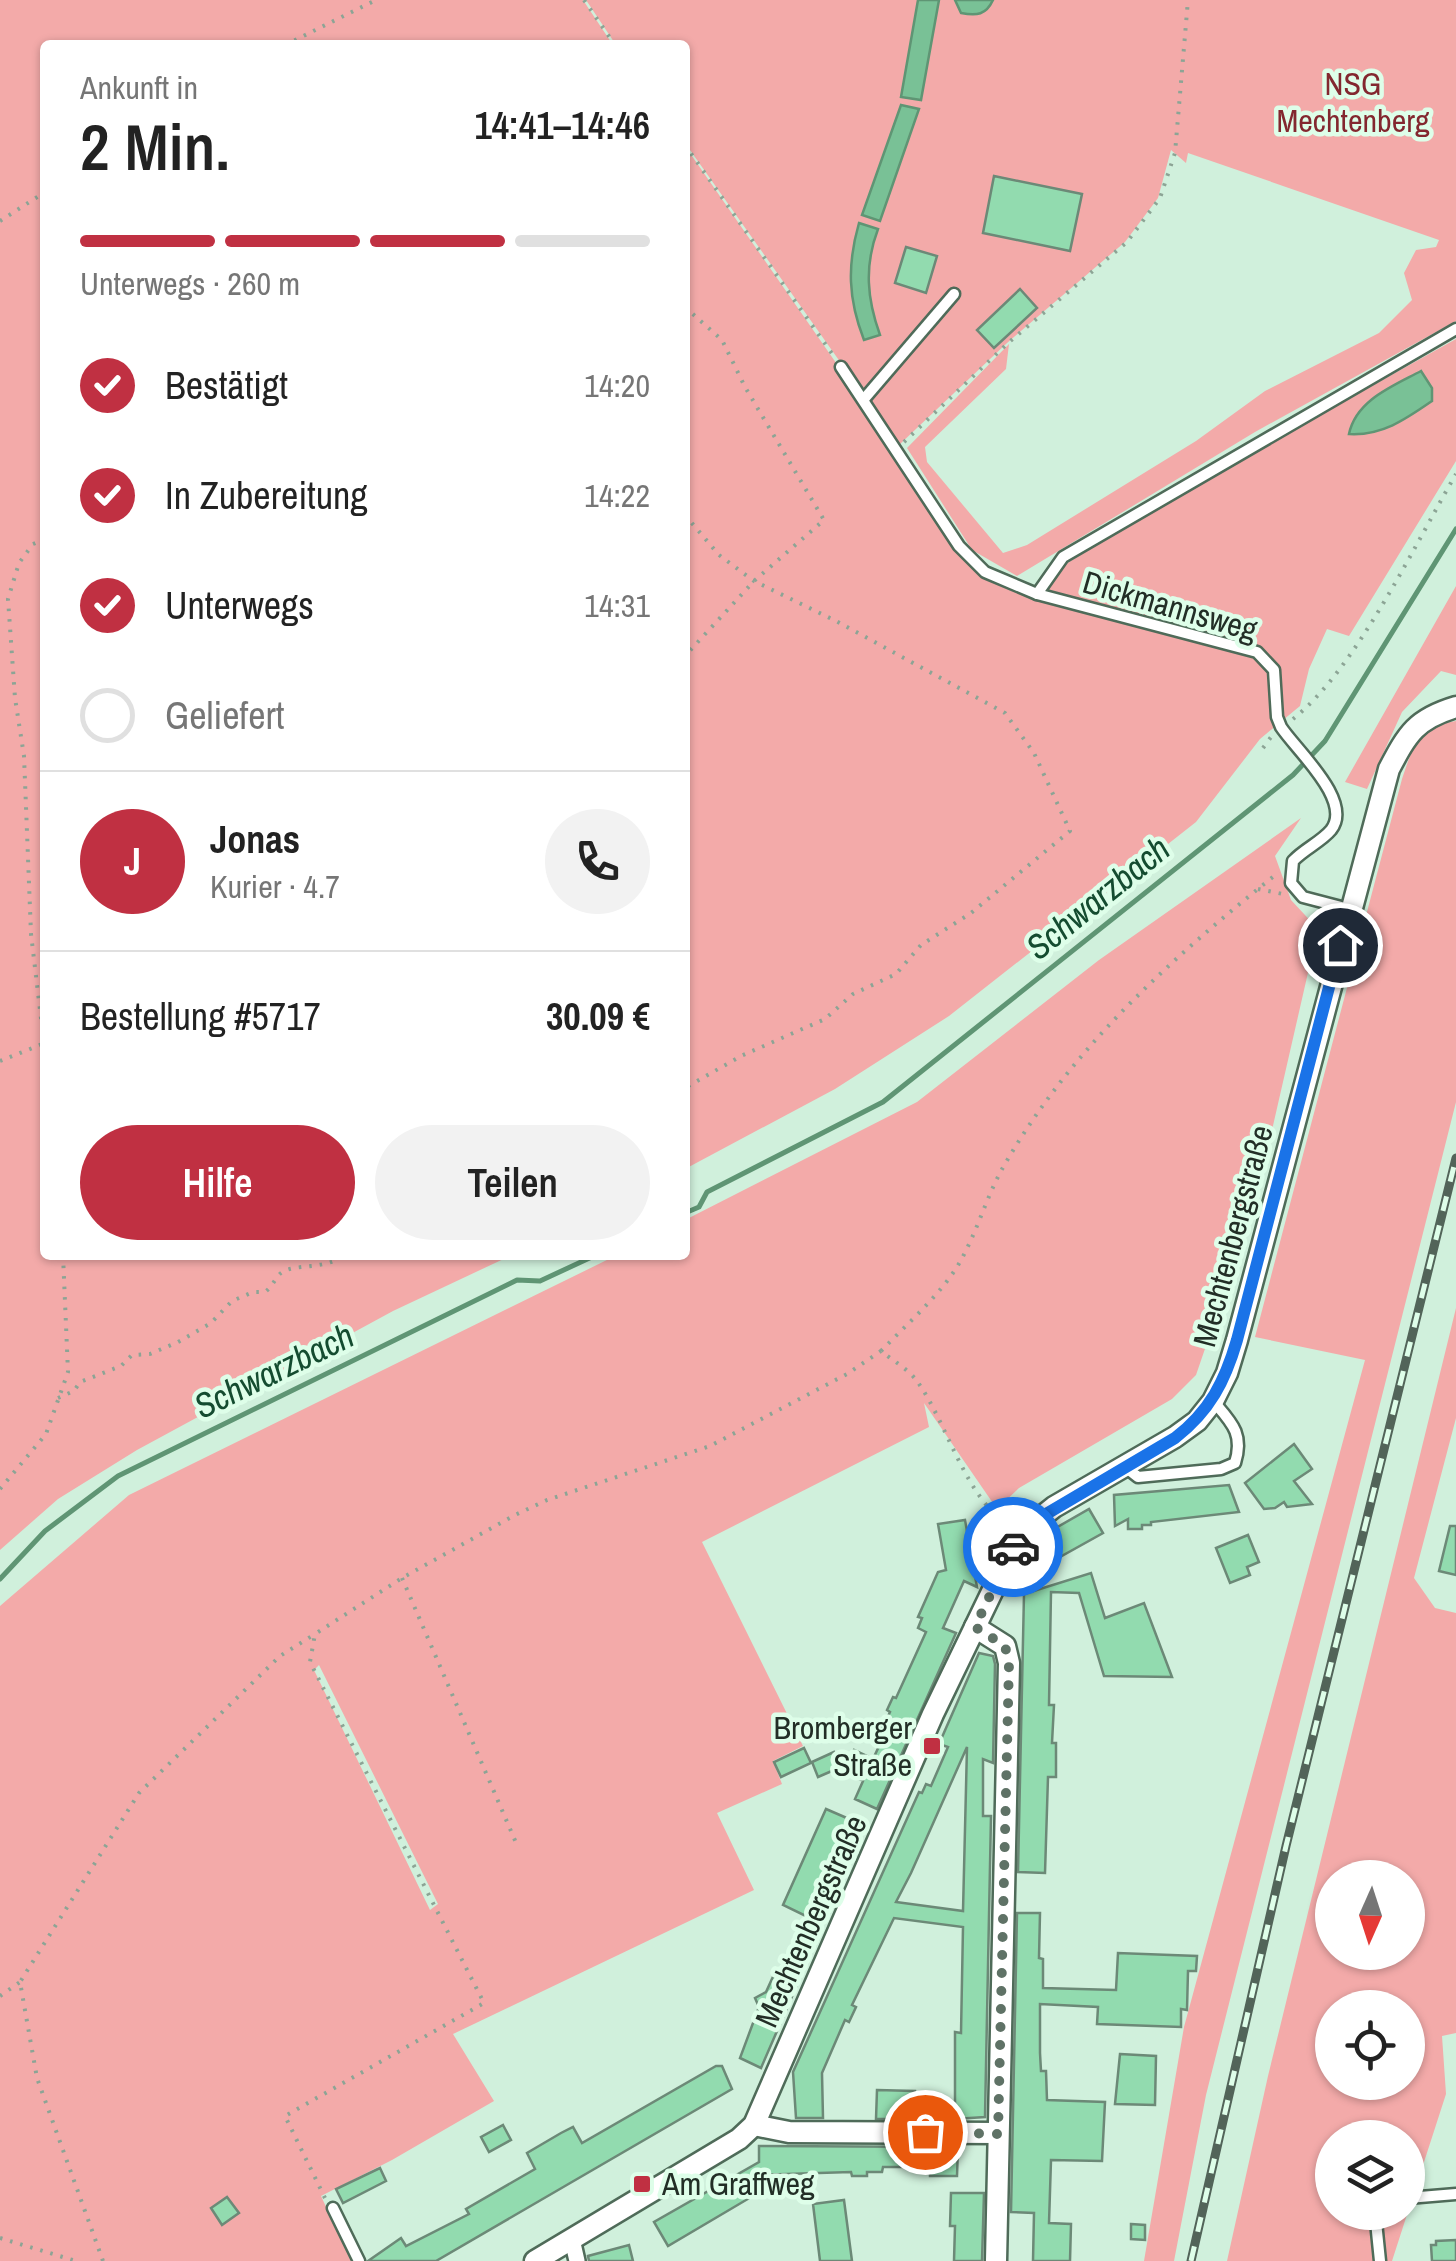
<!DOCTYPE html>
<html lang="de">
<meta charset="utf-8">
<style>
:root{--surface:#fff;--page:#f2f2f2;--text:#222;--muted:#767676;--line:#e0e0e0;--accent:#c03042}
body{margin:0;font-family:"Archivo Narrow",sans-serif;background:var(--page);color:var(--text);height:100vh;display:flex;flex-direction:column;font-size:38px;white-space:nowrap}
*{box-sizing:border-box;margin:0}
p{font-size:32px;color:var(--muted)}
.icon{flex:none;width:55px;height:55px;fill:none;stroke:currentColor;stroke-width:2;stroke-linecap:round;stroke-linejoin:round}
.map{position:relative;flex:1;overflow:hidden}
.drawer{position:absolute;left:40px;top:40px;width:650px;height:1220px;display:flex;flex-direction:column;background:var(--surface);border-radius:10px;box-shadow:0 2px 8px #0004}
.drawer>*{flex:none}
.needle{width:65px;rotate:183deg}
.fabs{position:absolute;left:1315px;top:1860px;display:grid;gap:20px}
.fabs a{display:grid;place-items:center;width:110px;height:110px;border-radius:50%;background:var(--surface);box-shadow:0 2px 8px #0004;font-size:50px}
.pin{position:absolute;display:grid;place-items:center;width:85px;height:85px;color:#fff;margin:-42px;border:5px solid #fff;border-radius:50%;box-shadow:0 2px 10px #0007}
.courier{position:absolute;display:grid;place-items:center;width:100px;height:100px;margin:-50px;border:8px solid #1a73e8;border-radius:50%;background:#fff;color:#222;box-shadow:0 2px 12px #0007}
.summary em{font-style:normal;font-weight:600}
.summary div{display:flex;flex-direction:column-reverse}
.summary{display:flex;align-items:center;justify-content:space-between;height:170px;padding:0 40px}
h1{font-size:65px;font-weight:600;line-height:75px}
.bar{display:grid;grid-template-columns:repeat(4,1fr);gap:15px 10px;align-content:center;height:120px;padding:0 40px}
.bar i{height:12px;border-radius:8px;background:var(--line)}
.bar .active{background:var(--accent)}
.bar p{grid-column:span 4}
.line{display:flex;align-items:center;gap:25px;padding:0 40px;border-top:2px solid var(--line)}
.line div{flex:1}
.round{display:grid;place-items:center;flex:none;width:105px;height:105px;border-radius:52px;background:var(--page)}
ol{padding:0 40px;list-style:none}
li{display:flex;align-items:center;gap:30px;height:110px}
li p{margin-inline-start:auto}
li .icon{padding:10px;border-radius:50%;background:var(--accent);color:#fff;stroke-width:4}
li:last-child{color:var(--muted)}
li i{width:55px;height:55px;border:5px solid var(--line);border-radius:50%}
.action{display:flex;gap:20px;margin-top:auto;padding:20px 40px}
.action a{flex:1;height:115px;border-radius:60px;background:var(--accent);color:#fff;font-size:40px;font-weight:600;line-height:115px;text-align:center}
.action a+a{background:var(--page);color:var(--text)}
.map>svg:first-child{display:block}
.green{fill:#f3aaa9;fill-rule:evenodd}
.water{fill:#79c196;stroke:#5f9574;stroke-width:2.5}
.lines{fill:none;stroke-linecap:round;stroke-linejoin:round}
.stream{stroke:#5f9574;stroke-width:5}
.building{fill:#92dbaf;stroke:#6c8977;stroke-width:2.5;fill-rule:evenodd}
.service-casing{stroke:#4f6b59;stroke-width:15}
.pedestrian-casing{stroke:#4f6b59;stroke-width:20}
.minor-casing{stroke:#4f6b59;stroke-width:25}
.path{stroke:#8ca495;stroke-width:4;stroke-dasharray:2.5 8;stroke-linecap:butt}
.service{stroke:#fff;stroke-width:10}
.pedestrian{stroke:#fff;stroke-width:15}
.minor{stroke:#fff;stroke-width:20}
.rail-casing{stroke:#526459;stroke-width:9}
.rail{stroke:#defee9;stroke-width:5;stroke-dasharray:15;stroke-linecap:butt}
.done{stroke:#5f7266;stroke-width:10;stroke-dasharray:0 18}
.route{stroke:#1a73e8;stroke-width:12}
.poi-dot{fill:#c03042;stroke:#defee9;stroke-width:4}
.labels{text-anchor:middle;stroke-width:9;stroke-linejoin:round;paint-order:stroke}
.park-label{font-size:32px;fill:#83272f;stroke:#defee9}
.street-label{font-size:32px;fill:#222e26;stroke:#defee9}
.poi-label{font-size:32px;fill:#222e26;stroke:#defee9;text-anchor:end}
.water-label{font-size:35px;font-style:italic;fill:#144c30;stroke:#defee9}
</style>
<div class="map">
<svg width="1456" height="2261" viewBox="0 0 1456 2261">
<rect width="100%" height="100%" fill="#d0f0dc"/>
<g class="green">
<path d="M0,0H583L613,45H45V1255H512L393,1311L137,1450L58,1499L0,1550Z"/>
<path d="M586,0H1456V321L1255,432L1017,576L972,550L907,448L1009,344L1006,369L925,447L927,462L1003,553L1027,545L1196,441L1265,391L1379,333L1412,300L1404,273L1416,250L1436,247L1439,240L1188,153L1186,163L1171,150L1158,198L1125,242L1007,343L899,445L685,143V45H616Z"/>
<path d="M685,146L983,574L1041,592L1061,567L1164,502L1456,339V461L1349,636L1327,629L1309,669L1300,706L1260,739L1196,822L949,1016L835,1089L685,1169Z"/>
<path d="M1456,586V675L1441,671L1402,712L1367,789L1345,782Z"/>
<path d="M1456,721V1102L1206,2095L1174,2261H1144L1184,2027L1365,1360L1255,1337L1402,779C1413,746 1418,727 1456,721Z"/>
<path d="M1301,818L1275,856L1291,900L1318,929L1256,1200L1196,1375L1172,1399L1019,1488L997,1509L924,1403L929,1427L702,1542L803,1746L773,1761L782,1784L717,1813L754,1890L453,2034L494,2101L392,2160L321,2196L351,2261H0V1606L129,1495L617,1255H685V1220L917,1102L1099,960ZM319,1665L438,1904L430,1910L314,1670Z"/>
<path d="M1456,1308V1418L1414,1578L1435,1608L1456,1613V2033L1442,2036L1446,2094L1392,2261H1227L1268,2076ZM1332,1878H1408V1952H1332ZM1332,2008H1408V2082H1332ZM1332,2138H1408V2212H1332Z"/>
</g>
<g class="water">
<path d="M918,0H939L921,100L901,97Z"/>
<path d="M955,0H993C986,15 977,16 961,13Z"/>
<path d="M901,105L919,109L880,221L862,215Z"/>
<path d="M859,223L878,229C864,266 867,299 880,335L864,340C848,299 847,265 859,223Z"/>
<path d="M1421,371L1432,388V401C1406,419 1382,436 1349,434C1356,400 1393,386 1421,371Z"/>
</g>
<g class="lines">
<g class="stream">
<path d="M685,1213L699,1207L707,1192L883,1102L1293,775L1325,741L1456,529"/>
<path d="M0,1579L45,1531L118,1476L517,1280L540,1281L596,1255"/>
</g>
</g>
<g class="building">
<path d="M994,176L1082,194L1070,251L983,233Z"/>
<path d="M906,247L937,256L926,293L895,283Z"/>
<path d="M1020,289L1037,308L994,348L977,330Z"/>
<path d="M1294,1444L1312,1469L1294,1481L1312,1504L1287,1507L1284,1502L1275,1508L1264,1509L1245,1483Z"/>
<path d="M1229,1485L1239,1512L1151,1522V1525H1142V1529H1128V1519L1115,1526L1114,1495Z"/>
<path d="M1089,1509L1103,1533L1024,1577L1027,1551L1047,1533Z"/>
<path d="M965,1520L977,1587L964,1581L943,1628L956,1633L877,1809L855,1799L863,1781L843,1771L854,1750L873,1759L887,1729L883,1727L890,1712L887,1710L893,1697L896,1698L926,1632L918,1628L922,1618L918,1617L938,1572L946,1570L938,1524Z"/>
<path d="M1450,1526H1456V1575L1439,1571Z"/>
<path d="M1248,1535L1259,1562L1247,1567L1250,1575L1230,1583L1216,1548Z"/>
<path d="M1091,1573L1105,1618L1144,1603L1172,1677L1104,1676L1079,1593L1051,1592L1049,1705H1054L1052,1743H1056V1777H1048L1045,1873L1018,1872L1024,1594Z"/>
<path d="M979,1653L993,1656L995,1664L993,1763L983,1759V1816H991L985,2117L955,2119V2032L961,2033L963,1927L894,1918L852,2005L856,2007L849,2022L845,2020L822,2073L823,2118H796L793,2072L919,1792L922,1793L926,1784L931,1786L948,1747L939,1744ZM967,1747L963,1911L896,1902L911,1873Z"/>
<path d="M804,1748L811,1763L781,1777L774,1762Z"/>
<path d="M834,1752L841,1767L818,1777L812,1762Z"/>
<path d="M826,1809L856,1822L812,1919L783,1905Z"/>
<path d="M1017,1913H1040L1039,1958L1043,1959V1988L1116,1990L1118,1953L1197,1956L1196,1971H1188L1187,2010L1181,2009V2027L1097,2024L1098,2007L1040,2004V2053L1041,2071H1046L1047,2100L1105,2102L1102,2161L1051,2160L1049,2223L1071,2224L1070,2261H1033L1034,2213L1011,2212Z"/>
<path d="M777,1968L800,1978L761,2068L740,2058L759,2007L755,1998L766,1992Z"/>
<path d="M1120,2054L1156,2056L1155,2105L1115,2104Z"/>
<path d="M716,2066H722L732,2089L436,2261H368L401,2238L406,2246L469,2214L466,2209L535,2169L527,2153L561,2133L573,2127L582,2143Z"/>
<path d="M877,2090L915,2091V2119H876Z"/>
<path d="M503,2125L511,2140L489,2152L481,2137Z"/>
<path d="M759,2146L958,2147L957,2176H930V2172L913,2171V2167H883L882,2172H867V2176H852L851,2172L754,2175L763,2190L668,2246L654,2222L759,2162Z"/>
<path d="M380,2168L386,2181L343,2203L336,2189Z"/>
<path d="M951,2193H984L982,2261H954L955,2226H950Z"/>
<path d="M227,2197L239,2213L222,2225L211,2208Z"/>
<path d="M844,2200L852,2261H820L813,2204Z"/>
<path d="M1131,2224L1145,2225V2240L1131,2239Z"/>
<path d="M1456,2240V2261H1432L1431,2245H1436V2241Z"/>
<path d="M629,2245L633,2261H589L588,2256Z"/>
</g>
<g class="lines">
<defs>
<g id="service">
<path d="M841,367L959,546L985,572L1037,594L1257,652L1274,670L1277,717L1281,727C1296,750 1354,801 1331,830C1321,842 1304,849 1293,861L1291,883L1303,897L1349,909"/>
<path d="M864,399L954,294"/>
<path d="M1037,594L1063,557L1456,329"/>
<path d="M1124,1466L1138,1477L1221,1469L1235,1463C1244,1434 1232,1423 1214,1402"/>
<path d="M1408,2198L1456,2194"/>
<path d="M333,2208L359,2261"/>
<path d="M1375,2212L1380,2261"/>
</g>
<path id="pedestrian" d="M572,2239L577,2261"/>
<g id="minor">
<path d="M975,1627L1005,1646L1009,1663L996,2261"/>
<path d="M754,2125L789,2132L998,2133"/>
<path d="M535,2261L739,2139L754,2125L933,1714L1020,1534L1054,1507L1175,1437L1197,1421L1213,1401L1227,1373L1237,1340L1389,769C1408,733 1416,719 1456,707"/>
</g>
</defs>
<use href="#service" class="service-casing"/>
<use href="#pedestrian" class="pedestrian-casing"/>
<use href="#minor" class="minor-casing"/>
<g class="path">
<path d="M584,0L615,45"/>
<path d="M285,45L376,0"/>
<path d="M685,145L833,355"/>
<path d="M0,221L45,192"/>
<path d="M685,307L722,340L745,387L824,520L754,581L685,656"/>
<path d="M904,442L1008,343L1127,242L1160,198L1175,153L1188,0"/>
<path d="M685,515L719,555L754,581L836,621L1005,713L1034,753L1070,831L971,913L921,945L896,974L853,994L825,1019L741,1056L685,1088"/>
<path d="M45,539L33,544L19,563L8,599L15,698L24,756L31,934L45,1052"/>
<path d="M1293,719C1356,669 1414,546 1456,474"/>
<path d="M1263,748L1271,737"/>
<path d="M1258,889L1283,894"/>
<path d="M0,1061L45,1043"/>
<path d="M881,1351C906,1325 937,1298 957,1267C977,1234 986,1196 1005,1164C1073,1046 1174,956 1279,872"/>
<path d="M58,1398L74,1391L80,1382L121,1366L132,1355L150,1354L178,1342L211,1323L232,1301L253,1292H265C273,1286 275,1278 281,1273C294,1263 322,1271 345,1255"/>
<path d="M0,1489L46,1434L68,1372L63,1255"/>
<path d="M402,1578L517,1845"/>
<path d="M0,1996L20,1982"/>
<path d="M325,2198L285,2116L484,2003L310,1662L315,1634L402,1578L515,1515L547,1500L710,1446L847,1374L881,1351C892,1360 908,1369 917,1381C947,1423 963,1491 1004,1522"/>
<path d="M0,2238L76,2261"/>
<path d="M103,2261L37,2078L20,1982L139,1793L280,1656L315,1634"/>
</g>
<use href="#service" class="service"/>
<use href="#pedestrian" class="pedestrian"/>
<use href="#minor" class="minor"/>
<defs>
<path id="rail" d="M1191,2261L1286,1846L1456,1158"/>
</defs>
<use href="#rail" class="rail-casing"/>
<use href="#rail" class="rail"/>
</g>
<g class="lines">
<path class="done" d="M925,2132L998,2134L1009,1663L1005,1646L975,1627L1013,1547"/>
<path class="route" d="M1013,1547L1020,1534L1036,1520L1175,1438C1210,1411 1225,1381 1237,1340L1340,945"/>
</g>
<g class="poi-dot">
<rect x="922" y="1736" width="20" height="20" rx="5"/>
<rect x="632" y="2174" width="20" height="20" rx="5"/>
</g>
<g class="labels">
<g class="park-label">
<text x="1353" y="95">NSG<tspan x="1353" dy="37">Mechtenberg</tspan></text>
</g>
<g class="street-label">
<text transform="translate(1170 606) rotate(16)" y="11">Dickmannsweg</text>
<text transform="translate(1233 1236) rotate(-75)" y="11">Mechtenbergstraße</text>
<text transform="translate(811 1921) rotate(-66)" y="11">Mechtenbergstraße</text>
</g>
<g class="poi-label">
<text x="912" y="1739">Bromberger<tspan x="912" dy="37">Straße</tspan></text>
<text x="662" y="2195" text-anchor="start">Am Graffweg</text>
</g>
<g class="water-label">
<text transform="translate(1098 898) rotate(-39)" y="12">Schwarzbach</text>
<text transform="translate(274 1371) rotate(-26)" y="12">Schwarzbach</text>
</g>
</g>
</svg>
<div class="fabs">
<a><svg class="needle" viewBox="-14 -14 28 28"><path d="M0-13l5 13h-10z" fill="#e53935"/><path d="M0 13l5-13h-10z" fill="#767676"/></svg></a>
<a><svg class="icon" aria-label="locate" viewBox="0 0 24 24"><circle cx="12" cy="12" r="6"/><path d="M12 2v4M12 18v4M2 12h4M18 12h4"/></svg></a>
<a><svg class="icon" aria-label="layers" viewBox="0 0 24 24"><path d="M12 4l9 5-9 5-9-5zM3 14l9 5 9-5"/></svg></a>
</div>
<div class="pin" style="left:925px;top:2132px;background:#ea580c"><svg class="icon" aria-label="bag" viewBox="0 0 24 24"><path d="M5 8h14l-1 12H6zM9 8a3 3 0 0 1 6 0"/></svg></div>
<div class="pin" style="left:1340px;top:945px;background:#1f2937"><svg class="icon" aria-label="home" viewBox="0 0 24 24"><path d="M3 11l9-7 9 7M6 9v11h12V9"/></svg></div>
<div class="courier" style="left:1013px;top:1547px"><svg class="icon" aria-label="car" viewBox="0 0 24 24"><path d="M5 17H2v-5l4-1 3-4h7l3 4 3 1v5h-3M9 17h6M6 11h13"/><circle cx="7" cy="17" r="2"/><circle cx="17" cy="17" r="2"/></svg></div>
<section class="drawer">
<div class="summary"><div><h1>2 Min.</h1><p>Ankunft in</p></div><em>14:41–14:46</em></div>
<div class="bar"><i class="active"></i><i class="active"></i><i class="active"></i><i></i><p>Unterwegs · 260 m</p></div>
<ol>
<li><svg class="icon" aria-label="check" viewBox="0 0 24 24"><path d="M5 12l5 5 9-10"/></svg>Bestätigt<p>14:20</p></li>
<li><svg class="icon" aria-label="check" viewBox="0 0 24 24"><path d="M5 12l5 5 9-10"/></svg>In Zubereitung<p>14:22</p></li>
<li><svg class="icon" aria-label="check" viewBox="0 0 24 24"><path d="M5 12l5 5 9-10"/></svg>Unterwegs<p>14:31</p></li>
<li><i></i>Geliefert</li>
</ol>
<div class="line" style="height:180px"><b class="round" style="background:var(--accent);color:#fff">J</b><div><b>Jonas</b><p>Kurier · 4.7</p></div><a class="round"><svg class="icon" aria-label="phone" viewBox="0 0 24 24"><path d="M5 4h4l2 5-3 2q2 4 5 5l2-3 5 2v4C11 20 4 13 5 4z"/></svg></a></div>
<div class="line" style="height:130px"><div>Bestellung #5717</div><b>30.09 €</b></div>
<div class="action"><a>Hilfe</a><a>Teilen</a></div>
</section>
</div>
